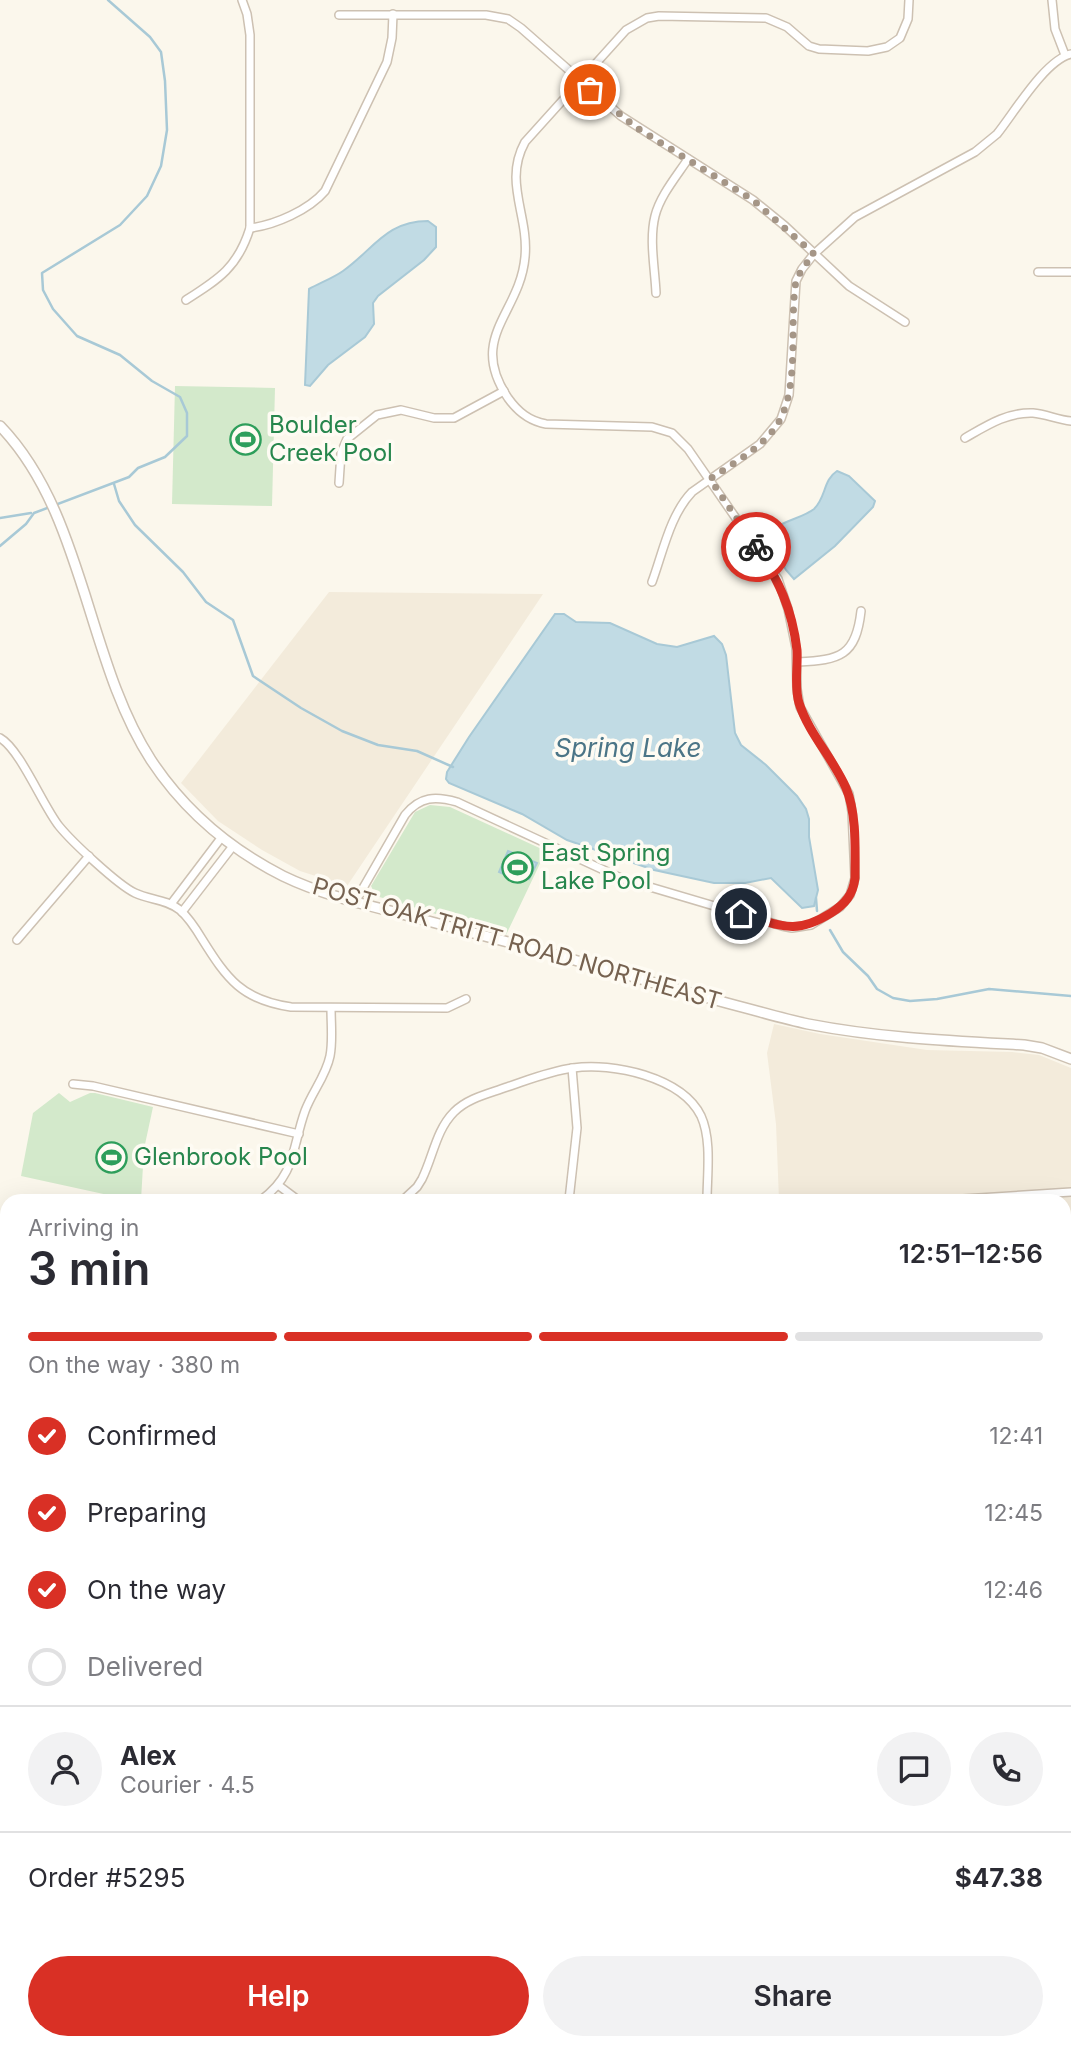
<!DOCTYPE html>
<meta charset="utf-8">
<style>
:root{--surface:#fff;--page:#f2f2f3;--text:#2b2b33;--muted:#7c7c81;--line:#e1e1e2;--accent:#d93025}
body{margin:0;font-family:Inter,sans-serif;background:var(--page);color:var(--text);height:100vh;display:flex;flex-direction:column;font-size:26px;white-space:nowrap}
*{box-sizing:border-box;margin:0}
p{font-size:23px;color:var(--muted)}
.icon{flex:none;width:38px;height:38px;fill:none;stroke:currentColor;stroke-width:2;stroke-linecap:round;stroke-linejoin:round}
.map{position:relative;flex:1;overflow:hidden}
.side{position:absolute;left:0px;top:1194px;width:1071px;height:856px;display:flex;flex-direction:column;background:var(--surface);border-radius:21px 21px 0 0;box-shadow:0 7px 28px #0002}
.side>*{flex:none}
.pin{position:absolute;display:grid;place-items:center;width:60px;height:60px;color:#fff;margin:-30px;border:4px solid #fff;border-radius:50%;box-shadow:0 2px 7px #0007}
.courier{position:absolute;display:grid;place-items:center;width:70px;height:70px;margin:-35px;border:5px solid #d93025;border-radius:50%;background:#fff;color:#222;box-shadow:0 2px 9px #0007}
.overview em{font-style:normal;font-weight:600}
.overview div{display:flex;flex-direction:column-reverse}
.overview{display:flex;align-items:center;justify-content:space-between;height:119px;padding:0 28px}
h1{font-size:46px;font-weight:600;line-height:52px}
.bar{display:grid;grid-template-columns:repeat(4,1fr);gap:10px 7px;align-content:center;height:84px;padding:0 28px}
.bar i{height:9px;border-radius:5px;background:var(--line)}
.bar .on{background:var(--accent)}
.bar p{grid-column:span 4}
.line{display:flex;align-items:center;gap:18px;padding:0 28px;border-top:2px solid var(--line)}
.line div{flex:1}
.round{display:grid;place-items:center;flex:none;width:74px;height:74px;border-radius:37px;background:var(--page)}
ol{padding:0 28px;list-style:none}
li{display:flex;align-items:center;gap:21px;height:77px}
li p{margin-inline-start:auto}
li .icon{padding:7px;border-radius:50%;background:var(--accent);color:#fff;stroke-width:4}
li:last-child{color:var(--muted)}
li i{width:38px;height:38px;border:4px solid var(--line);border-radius:50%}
.cta{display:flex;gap:14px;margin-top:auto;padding:14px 28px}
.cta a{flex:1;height:80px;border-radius:42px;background:var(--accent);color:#fff;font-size:28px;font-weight:600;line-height:80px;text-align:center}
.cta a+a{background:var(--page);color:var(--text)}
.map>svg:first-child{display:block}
.residential{fill:#f3ebdb}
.green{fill:#d3e9cb}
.water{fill:#c1dbe4;stroke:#a8c9d6;stroke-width:2}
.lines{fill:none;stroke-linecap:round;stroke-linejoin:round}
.stream{stroke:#a8c9d6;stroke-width:2.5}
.minor-casing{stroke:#cdc1b2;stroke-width:10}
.tertiary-casing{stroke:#cdc1b2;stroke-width:12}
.minor{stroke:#fff;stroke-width:7}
.tertiary{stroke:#fff;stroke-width:9}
.done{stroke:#a59687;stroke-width:7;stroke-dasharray:0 12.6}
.route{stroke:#d93025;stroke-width:9}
.labels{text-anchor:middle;stroke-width:7;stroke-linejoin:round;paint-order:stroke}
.leisure-label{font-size:24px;fill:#27864d;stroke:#fefbf3;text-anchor:start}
.street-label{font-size:24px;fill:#766250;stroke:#fefbf3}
.water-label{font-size:26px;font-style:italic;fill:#4b7587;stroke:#fefbf3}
</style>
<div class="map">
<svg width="1071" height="2049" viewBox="0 0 1071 2049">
<rect width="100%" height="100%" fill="#fbf7ec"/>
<g class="residential">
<path d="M329,592L543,594L347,886L300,871L262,850L218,821L181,783Z"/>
<path d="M774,1024L820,1034L927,1050L1012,1052L1039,1055L1071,1068V1273L1064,1274V1200H779L776,1124L767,1053Z"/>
</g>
<g class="green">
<path d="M175,386L275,388L272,506L172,504Z"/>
<path d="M430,805L450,807L546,851L506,935C462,923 419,908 376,896L371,886L415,812Z"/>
<path d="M59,1093L70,1102L90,1093H95L153,1107L144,1149L141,1200H131L21,1176L33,1113Z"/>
</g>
<g class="water">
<path d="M428,221L436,227V247L424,260L378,296L373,303L374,324L365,337L328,365L310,386L305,385L309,289C320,283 333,278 343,271C374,249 386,221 428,221Z"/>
<path d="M837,471L849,476L875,501L873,507L835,546L794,579L786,570L767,538C775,521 800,520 814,509C826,498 823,480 837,471Z"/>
<path d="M555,614H564L576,622L610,623L657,644L677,647L714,636L722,644L726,655L735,733L741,745L766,765L797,796L806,809L809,819V837L818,890L814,906L802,908L771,878L745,883H714L654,870L567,840L522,814L449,783L446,779L447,772L469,737Z"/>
<path d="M508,851L537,863L529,879L515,871L510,877L499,872Z"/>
<path d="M639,2042H907L909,2049H665Z"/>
</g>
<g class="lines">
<g class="stream">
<path d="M114,484L119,501L135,525L183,572L206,602L233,620L253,676L301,708L342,731L378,745L417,751L453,767"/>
<path d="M0,518L31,513"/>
<path d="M0,546L26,524L34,513L129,477L138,468L165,457L187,436V413L180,397L152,381L120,355L77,336L53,309L43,290L42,273L120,225L147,196L161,166L167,130L165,81L161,52L150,37L108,0"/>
<path d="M816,898L817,911"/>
<path d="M830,930L843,952L868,976L877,989L893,998L910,1001L937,999L989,989L1071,996"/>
<path d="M0,1860L7,1878"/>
<path d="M225,2049L229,2042"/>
</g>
<defs>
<g id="minor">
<path d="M1052,0L1055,29L1065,55"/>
<path d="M339,15H486L508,19L521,28L621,116L753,200L785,226L849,286L905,322"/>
<path d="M250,228C275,225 309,210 325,191L387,62L392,38L393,14"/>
<path d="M1038,272H1071"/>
<path d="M656,293C655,269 649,240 655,216C660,196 676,177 688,159"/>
<path d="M186,300C219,279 238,267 250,228V35L247,14L242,0"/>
<path d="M965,438C986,426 1007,412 1033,413C1046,414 1058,420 1071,421"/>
<path d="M339,483L341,453L347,439L377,415L401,410L434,418H454L504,391"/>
<path d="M652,582C663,552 670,515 692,492L760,444L781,419L789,395L796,281L802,269L814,254L855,217L975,152L997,134C1014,113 1045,60 1071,54"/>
<path d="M798,662C840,660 856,656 861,611"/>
<path d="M0,738C20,749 43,806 59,826C72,842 118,885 135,893C150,900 166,899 180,910C189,918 196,929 202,939C227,979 242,1000 291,1007L447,1008L466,999"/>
<path d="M355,902L405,815C420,796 436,796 457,802L623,879L782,926L792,928L811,925L840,907L850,895L855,878L852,812L849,794L800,707L797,689L796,648L788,609L778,579L688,449L672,433L652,427L546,424C529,421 518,412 508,398C467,337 520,314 525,257C529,215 503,182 525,142L626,30L647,18L659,16L766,18L787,27L809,46L819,49L868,51L887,47L900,38L908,19L909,0"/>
<path d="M171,904L221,838"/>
<path d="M182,912L233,846"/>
<path d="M17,940L89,856"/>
<path d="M73,1084L93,1086L299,1134"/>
<path d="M278,1185L298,1200"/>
<path d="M261,1200C296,1175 292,1147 305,1111C312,1092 326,1076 330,1056C333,1041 331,1024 331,1008"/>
<path d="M403,1200L417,1187L422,1179C433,1157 436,1130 454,1112C468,1098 488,1094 507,1087C528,1080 550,1071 573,1068C612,1062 682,1077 701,1116C712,1140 707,1175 707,1200"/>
<path d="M569,1200L577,1128L572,1068"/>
<path d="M947,1200L1071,1192"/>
<path d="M1064,1362L1071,1361"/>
<path d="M0,1464L7,1450"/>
<path d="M1064,1555L1071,1553"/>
<path d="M7,1654L1,1669L7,1696"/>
<path d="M1064,1753L1071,1754"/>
<path d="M1064,1932H1071"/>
<path d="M0,2042L7,2041"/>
<path d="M460,2049V2042"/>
</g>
<path id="tertiary" d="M0,426C85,514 86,660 151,760C184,810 230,849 283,876C320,894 362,904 402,914C442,925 482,935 523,946C595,965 666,987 738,1006C761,1012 785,1019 808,1024C880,1038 951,1041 1024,1045L1042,1048L1071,1059"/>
</defs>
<use href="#minor" class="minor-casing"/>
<use href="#tertiary" class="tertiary-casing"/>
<use href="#minor" class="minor"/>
<use href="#tertiary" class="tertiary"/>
</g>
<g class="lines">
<path class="done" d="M590,90L637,128L753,200L814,254L802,269L796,281C788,328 803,396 771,433C754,452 731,465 710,479L756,547"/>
<path class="route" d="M741,914C780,925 794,936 831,913C845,904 853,895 855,878C855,850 857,814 846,788C833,758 809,734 799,703C794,687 798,668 797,650C792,609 779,580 756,547"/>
</g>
<defs>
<symbol id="stadium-ring" viewBox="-11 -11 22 22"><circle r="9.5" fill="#fefbf3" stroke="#2e9e5b" stroke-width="1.5"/><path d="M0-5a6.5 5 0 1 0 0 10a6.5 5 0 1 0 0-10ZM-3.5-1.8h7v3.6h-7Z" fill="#2e9e5b"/></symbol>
</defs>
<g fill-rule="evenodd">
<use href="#stadium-ring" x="228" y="422" width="35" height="35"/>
<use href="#stadium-ring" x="500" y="850" width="35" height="35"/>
<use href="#stadium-ring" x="94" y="1140" width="35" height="35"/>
</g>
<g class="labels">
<g class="leisure-label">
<text x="269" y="433">Boulder<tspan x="269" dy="28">Creek Pool</tspan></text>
<text x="541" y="861">East Spring<tspan x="541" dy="28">Lake Pool</tspan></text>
<text x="134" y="1165">Glenbrook Pool</text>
</g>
<g class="street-label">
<text transform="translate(517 944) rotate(16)" y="8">POST OAK TRITT ROAD NORTHEAST</text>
</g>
<g class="water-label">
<text x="628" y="757">Spring Lake</text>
</g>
</g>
</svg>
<div class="pin" style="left:590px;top:90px;background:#ea580c"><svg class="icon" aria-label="bag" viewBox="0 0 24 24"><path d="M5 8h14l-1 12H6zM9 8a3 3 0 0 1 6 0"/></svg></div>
<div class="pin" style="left:741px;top:914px;background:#1f2937"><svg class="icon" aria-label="home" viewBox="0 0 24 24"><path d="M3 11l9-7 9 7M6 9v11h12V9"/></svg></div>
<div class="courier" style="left:756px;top:547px"><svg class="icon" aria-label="bike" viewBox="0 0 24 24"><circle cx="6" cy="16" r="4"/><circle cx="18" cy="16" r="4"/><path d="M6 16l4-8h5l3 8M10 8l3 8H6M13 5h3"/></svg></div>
<section class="side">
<div class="overview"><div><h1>3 min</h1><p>Arriving in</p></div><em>12:51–12:56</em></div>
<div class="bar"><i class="on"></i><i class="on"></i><i class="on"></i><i></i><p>On the way · 380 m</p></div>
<ol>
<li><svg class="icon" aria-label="check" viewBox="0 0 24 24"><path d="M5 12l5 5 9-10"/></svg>Confirmed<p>12:41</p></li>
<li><svg class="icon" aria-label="check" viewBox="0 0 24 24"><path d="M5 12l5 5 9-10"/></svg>Preparing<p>12:45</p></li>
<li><svg class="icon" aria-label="check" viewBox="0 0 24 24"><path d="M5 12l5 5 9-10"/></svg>On the way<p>12:46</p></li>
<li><i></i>Delivered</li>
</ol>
<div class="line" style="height:126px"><a class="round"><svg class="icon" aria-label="person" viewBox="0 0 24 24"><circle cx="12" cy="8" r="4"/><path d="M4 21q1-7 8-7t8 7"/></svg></a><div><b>Alex</b><p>Courier · 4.5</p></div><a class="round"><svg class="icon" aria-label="chat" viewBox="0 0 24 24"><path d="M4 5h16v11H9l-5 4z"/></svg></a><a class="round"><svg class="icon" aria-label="phone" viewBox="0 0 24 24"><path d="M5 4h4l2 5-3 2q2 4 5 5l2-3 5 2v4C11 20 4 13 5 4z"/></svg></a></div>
<div class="line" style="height:91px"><div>Order #5295</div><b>$47.38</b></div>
<div class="cta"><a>Help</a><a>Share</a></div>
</section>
</div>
